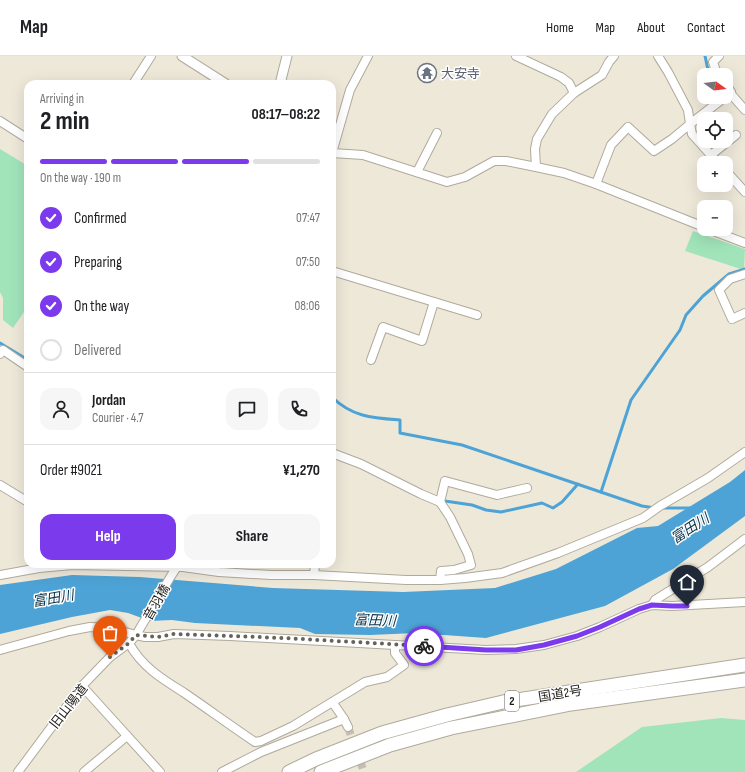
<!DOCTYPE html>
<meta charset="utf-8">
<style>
:root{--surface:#fff;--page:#f6f6f6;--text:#202124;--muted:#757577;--line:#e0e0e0;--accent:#7c3aed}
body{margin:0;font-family:"Sofia Sans Condensed","Noto Sans JP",sans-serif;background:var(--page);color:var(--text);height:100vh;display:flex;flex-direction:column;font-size:15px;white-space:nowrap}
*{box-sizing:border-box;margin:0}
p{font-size:13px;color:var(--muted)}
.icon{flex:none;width:22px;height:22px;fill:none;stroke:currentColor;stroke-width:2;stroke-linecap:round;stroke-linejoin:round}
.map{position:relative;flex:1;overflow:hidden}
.side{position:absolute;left:24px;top:24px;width:312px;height:488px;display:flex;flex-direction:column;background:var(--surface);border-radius:12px;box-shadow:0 4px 16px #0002}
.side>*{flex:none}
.needle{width:26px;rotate:105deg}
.tools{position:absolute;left:697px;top:12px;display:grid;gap:8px}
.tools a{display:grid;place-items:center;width:36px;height:36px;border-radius:8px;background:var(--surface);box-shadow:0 4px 16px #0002;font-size:20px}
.pin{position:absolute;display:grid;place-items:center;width:34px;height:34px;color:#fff;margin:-41px -17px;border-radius:50% 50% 50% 0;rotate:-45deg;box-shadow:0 0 4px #0007}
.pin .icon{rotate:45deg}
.courier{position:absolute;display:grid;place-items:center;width:40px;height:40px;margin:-20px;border:3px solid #7c3aed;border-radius:50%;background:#fff;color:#222;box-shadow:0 1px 5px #0007}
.headline em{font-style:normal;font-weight:700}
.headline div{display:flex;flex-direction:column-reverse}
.headline{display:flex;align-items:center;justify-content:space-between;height:68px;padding:0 16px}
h1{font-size:26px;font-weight:700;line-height:30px}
.bar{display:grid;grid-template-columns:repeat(4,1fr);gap:6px 4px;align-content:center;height:48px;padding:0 16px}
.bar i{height:5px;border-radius:3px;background:var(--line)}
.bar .on{background:var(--accent)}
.bar p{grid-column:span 4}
.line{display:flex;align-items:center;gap:10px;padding:0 16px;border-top:1px solid var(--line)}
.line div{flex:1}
.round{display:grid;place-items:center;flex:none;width:42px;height:42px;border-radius:12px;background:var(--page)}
ol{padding:0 16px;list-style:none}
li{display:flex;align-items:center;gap:12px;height:44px}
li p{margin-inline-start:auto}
li .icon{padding:4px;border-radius:50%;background:var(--accent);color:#fff;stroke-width:4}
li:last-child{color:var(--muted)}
li i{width:22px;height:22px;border:2px solid var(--line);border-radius:50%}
.cta{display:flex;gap:8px;margin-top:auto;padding:8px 16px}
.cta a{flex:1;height:46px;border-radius:12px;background:var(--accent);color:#fff;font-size:16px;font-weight:700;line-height:46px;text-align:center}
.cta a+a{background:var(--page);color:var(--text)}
header{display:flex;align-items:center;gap:24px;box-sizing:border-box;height:56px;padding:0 20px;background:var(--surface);border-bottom:1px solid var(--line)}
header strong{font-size:19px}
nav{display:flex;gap:22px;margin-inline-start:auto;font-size:14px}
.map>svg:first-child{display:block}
.green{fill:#a1e4ba}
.water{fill:#4da3d5}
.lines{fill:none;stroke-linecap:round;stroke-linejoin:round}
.stream{stroke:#4da3d5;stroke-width:3}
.minor-tunnel{stroke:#c4bfb2;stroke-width:8;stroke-dasharray:8 4;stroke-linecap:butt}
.minor-casing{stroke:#afaa9c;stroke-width:10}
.tertiary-casing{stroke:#afaa9c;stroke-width:11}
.trunk-casing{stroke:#afaa9c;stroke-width:15}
.minor{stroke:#fff;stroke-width:8}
.tertiary{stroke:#fff;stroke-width:9}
.trunk{stroke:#fff;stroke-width:13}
.done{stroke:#67635b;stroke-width:4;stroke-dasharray:0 7.2}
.route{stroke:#7c3aed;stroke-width:5}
.labels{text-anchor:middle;stroke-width:3;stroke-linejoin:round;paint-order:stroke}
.shield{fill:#fff;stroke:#62605d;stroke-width:1}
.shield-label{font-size:12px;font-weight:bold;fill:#1e1c17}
.worship-label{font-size:13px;fill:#5b616d;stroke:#fff;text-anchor:start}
.street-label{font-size:13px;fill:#1e1c17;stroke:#fff}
.water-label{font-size:14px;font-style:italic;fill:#0b3247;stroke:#fff}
</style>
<header>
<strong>Map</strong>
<nav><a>Home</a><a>Map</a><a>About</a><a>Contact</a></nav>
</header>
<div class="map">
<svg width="745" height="716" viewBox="0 0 745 716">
<rect width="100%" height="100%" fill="#eee8d9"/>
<g class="green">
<path d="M0,93L28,110V250L13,272L3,264V242L0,236Z"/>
<path d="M693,175L745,193L744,214L685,195Z"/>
<path d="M721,662L745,664V716H576L642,671Z"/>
</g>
<path class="water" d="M745,414V460L673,513L605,550L486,582L416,577L370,579L315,578L300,572L195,567L172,564L150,565L128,557L110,554L72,561L0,578V529L72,519L140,521L273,532L403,536L495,532L556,513L637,472L658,470L730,426Z"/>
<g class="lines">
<g class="stream">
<path d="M705,0L708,14L712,19"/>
<path d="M0,287L28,304"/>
<path d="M332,341C352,361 373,362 400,364V377L462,389L642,450L655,452"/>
<path d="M601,436L631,344L680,274L686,259L703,240L729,218L745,213"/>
<path d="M445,445L472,449L486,454L501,456L542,447L553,452L562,446L578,428"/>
<path d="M660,452H691"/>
</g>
<path class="minor-tunnel" d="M348,671L364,716"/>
<defs>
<g id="minor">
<path d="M516,0L561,21L569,27L574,37"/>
<path d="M719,19L716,15L713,6L719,0"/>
<path d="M133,28L151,0"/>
<path d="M726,29L731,36L727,40"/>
<path d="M730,37L745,54"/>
<path d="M0,65L28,83"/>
<path d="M332,97L363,99L447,126L465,121L494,105H506L536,111L564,117L596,128L704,171"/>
<path d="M332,97L350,34L368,0"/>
<path d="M711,99L736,79"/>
<path d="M718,107L692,78L690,68L725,41"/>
<path d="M536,111L535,93L537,83L552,58L574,37L602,19L609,6L614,0"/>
<path d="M726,115L745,136"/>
<path d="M417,116L437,77"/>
<path d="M596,128L611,89L628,71L654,95L672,83L690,68L688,54L668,16L658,0"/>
<path d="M708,173L745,187"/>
<path d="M332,215L477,259"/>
<path d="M745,218L730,223L719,234L732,263L745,257"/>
<path d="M0,298L3,294L28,311"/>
<path d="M371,304L383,271L422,285L434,246"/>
<path d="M332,397L361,408L421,438L440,446L450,461L468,498L471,509L454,514L441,515L440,524"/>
<path d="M0,429L28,446"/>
<path d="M440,446L445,425L497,439L527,432"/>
<path d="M0,519L39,512L72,509L183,511L219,516L271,519H314L406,524H440L465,522L502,517L558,497L643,462L660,450L708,422L745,396"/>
<path d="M314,519L315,508"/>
<path d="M652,549L655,544L708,511L745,483"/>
<path d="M129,587C141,610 162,623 183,636C208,653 231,670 255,686L261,685L293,670L365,626L387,621L404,609L395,597V589"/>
<path d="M0,594L69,575L90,571L111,572L136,579L145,581H158L174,578L230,580L486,594L516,593L544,589L577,580L600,571L639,553L652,549L672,550L745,546"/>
<path d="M82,630L160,716"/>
<path d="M333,647L344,663L348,671"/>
<path d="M18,716L82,630L110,601L129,587L136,579L171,520L178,509"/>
<path d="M84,716L127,680"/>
<path d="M222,716L261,696L344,663"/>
</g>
<g id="tertiary">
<path d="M182,0L226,28"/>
<path d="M280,28L287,0"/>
</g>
<g id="trunk">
<path d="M289,716L316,703L382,677L447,659L503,646L745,609"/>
<path d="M321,716L390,689L451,672L571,648L745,624"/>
</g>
</defs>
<use href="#minor" class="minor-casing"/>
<use href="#tertiary" class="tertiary-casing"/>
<use href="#trunk" class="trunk-casing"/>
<use href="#minor" class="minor"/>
<use href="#tertiary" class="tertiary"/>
<use href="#trunk" class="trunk"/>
</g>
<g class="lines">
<path class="done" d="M110,601L129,587L136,579L158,581L174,578L284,582L424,590"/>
<path class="route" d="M424,590L486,594H516L544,589L577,580L600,571L639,553L652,549L672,550H687"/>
</g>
<defs>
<symbol id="temple-ring" viewBox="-11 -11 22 22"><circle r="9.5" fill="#fff" stroke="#6b7280" stroke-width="1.5"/><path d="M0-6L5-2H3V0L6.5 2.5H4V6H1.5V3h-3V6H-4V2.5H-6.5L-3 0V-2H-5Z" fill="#6b7280"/></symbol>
</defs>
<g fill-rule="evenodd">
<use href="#temple-ring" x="416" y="6" width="22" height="22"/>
</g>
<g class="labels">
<rect class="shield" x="505" y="635" width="14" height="20" rx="3"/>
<g class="shield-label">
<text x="512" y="649">2</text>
</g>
<g class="worship-label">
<text x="441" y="22">大安寺</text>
</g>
<g class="street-label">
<text transform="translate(156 546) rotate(-60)" y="5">音羽橋</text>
<text transform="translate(560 637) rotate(-9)" y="5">国道2号</text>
<text transform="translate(68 650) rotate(-52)" y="5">旧山陽道</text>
</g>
<g class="water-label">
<text transform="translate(690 472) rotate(-33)" y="5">富田川</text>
<text transform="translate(53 542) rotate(-10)" y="5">富田川</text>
<text transform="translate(375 564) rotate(2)" y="5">富田川</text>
</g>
</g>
</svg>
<div class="tools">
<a><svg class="needle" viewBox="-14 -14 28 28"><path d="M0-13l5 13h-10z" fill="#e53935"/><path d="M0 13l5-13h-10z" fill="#757577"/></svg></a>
<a><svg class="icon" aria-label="locate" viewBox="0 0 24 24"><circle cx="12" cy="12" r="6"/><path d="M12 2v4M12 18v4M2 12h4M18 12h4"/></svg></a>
<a>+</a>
<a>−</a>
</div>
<div class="pin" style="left:110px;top:601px;background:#ea580c"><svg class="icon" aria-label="bag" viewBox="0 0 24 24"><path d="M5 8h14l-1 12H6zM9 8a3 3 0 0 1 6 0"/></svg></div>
<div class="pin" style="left:687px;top:550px;background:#1f2937"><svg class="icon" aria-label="home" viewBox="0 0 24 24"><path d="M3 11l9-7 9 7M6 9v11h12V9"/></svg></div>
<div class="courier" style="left:424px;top:590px"><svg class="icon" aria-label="bike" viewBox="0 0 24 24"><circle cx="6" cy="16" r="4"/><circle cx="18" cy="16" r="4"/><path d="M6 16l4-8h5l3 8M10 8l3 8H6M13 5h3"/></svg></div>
<section class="side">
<div class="headline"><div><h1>2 min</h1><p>Arriving in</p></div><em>08:17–08:22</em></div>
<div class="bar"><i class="on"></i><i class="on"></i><i class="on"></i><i></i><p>On the way · 190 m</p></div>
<ol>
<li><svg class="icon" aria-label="check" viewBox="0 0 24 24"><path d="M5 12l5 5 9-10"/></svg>Confirmed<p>07:47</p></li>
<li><svg class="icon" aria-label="check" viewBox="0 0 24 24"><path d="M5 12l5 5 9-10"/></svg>Preparing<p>07:50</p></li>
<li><svg class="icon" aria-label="check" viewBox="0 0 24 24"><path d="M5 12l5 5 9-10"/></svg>On the way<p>08:06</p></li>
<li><i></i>Delivered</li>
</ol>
<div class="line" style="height:72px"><a class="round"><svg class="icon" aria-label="person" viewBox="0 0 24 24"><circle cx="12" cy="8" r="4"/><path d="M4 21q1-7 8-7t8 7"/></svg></a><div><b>Jordan</b><p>Courier · 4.7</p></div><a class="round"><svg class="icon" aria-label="chat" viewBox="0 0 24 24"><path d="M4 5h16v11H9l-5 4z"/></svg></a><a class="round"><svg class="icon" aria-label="phone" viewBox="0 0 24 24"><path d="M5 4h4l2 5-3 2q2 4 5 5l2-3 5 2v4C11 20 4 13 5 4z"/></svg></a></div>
<div class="line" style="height:52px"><div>Order #9021</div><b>¥1,270</b></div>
<div class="cta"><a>Help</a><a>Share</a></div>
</section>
</div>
